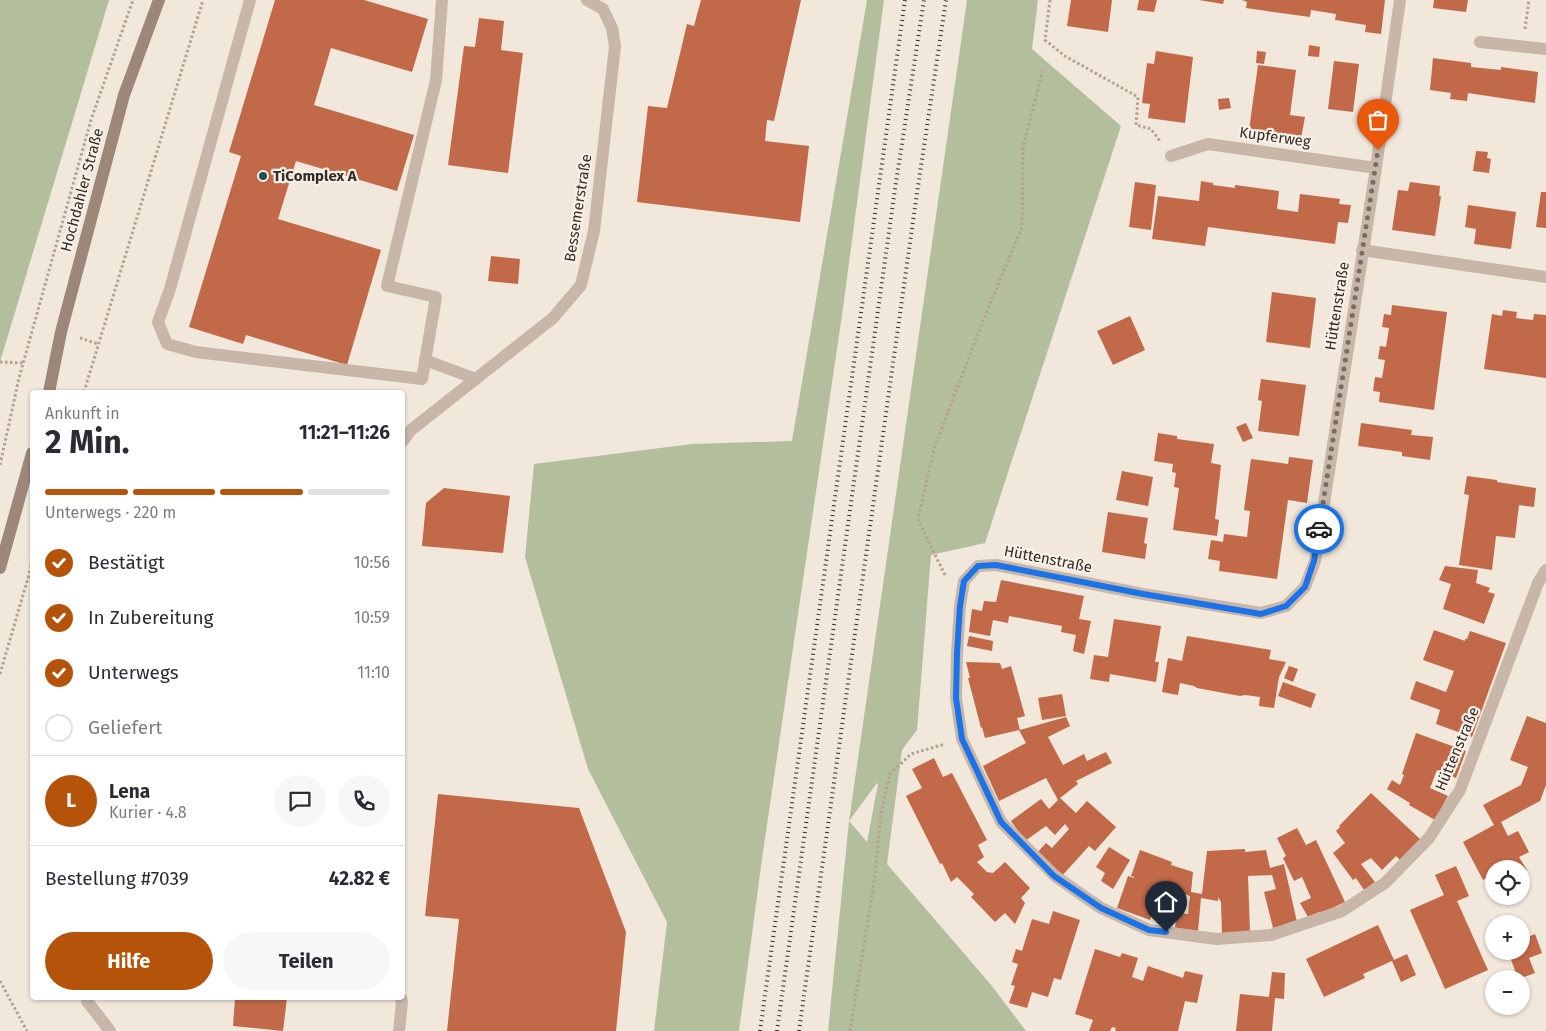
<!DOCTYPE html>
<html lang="de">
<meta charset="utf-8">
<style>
:root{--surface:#fff;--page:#f7f7f7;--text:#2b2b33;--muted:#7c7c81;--line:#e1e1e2;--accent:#b45309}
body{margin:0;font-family:"Fira Sans",sans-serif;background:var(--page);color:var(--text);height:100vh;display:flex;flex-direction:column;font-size:19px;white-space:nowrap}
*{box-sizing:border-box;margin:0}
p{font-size:16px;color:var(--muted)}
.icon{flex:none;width:28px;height:28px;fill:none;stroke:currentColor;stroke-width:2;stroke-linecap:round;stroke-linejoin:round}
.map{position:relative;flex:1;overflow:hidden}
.sheet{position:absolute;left:30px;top:390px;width:375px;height:610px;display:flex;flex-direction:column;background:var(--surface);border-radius:5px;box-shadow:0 1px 4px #0004}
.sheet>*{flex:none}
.buttons{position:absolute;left:1485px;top:860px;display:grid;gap:10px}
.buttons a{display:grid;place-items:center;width:45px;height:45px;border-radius:50%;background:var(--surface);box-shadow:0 1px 4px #0004;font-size:25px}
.pin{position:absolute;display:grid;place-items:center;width:42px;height:42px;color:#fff;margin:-51px -21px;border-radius:50% 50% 50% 0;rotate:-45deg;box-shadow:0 0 5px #0007}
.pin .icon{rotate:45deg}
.courier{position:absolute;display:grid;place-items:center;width:50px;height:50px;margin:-25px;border:4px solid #1a73e8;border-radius:50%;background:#fff;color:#222;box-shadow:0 1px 6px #0007}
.summary em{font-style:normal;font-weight:700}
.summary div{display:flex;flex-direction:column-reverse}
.summary{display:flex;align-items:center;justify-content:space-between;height:85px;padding:0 15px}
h1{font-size:32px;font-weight:700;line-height:38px}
.bar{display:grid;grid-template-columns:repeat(4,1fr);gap:8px 5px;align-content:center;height:60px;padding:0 15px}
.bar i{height:6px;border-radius:4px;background:var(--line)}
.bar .active{background:var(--accent)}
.bar p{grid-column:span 4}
.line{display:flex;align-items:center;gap:12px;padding:0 15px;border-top:1px solid var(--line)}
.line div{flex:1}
.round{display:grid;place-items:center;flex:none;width:52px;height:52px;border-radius:26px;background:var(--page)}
ol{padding:0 15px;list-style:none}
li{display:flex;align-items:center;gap:15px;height:55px}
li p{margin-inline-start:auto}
li .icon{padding:5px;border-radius:50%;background:var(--accent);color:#fff;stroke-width:4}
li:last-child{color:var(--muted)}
li i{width:28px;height:28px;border:2px solid var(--line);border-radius:50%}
.button{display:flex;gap:10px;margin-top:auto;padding:10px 15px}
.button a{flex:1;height:58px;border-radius:30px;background:var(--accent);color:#fff;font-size:20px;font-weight:700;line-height:58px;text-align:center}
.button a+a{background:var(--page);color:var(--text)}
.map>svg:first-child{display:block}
.green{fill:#b3bf9c;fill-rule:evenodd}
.building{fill:#c16949}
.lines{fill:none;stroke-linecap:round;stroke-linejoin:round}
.path{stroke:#b4a192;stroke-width:3;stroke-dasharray:2.5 2.5;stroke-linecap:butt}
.lane{stroke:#c8b7a8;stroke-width:12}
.street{stroke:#c8b7a8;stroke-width:12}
.secondary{stroke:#9c8779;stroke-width:12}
.rail{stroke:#352c28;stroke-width:4;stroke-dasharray:1 4;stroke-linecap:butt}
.done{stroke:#776d67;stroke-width:5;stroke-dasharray:0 9}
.route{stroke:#1a73e8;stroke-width:6}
.poi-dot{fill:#1f5055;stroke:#f9f1e7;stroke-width:2}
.labels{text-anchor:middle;stroke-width:4.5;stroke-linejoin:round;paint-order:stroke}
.street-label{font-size:15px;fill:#352c28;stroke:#f9f1e7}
.poi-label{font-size:15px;font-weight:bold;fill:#352c28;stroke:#f9f1e7;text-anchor:start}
</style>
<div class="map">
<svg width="1546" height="1031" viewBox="0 0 1546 1031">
<rect width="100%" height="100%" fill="#f1e7db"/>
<g class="green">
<path d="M0,0H109L0,362Z"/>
<path d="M867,0H884L843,308L762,859L739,1031H654L667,922L588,769L525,557L534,464L692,444L792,441Z"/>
<path d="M967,0H1038L1032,49L1121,126L985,543L931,555L917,730L902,750L887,864L992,986L1026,1031H828L849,821ZM877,783L878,784L867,842L849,821Z"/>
</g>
<g class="building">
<path d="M275,0H364L428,19L412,72L331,48L314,105L414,135L397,191L296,161L278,219L381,250L347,365L246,335L243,344L189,327L241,156L229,152Z"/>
<path d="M701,0H801L774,121L767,120L765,141L809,146L800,222L637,202L648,106L667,108L687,24L694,26Z"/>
<path d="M1071,0H1112L1108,32L1067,26Z"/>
<path d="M1139,0H1157L1154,12L1137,10Z"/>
<path d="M1199,0H1224L1223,4Z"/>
<path d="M1242,0H1385L1381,34L1365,32L1366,25L1335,20L1336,14L1311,10L1310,17L1246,8L1247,2Z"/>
<path d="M1434,0H1468L1466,12L1433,8Z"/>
<path d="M479,18L504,21L501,50L523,53L508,173L448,165L464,46L475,47Z"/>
<path d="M1309,45L1320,47L1319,57L1308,56Z"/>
<path d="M1156,51L1193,57L1185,123L1148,118L1150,104L1142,103L1147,63L1154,64Z"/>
<path d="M1257,51L1266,52L1264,64L1256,63Z"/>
<path d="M1433,58L1471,63V67L1501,70V67L1538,72L1535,103L1468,93L1467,101L1450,99L1451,93L1430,90Z"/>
<path d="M1334,61L1359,64L1353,112L1328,109Z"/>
<path d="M1258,65L1296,70L1290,115L1305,117L1301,138L1249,130Z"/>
<path d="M1229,98L1231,108L1219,110L1218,99Z"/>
<path d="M1476,151L1488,152L1487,158L1491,159L1489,173L1473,171Z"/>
<path d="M1201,181L1213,183V185L1235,188V185L1279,191L1277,209L1298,212L1300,194L1340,199L1339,204L1351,205L1348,223L1338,222L1335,244L1208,227L1205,246L1152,239L1158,196L1199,201Z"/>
<path d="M1135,182L1156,185L1151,230L1129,227Z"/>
<path d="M1410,182L1440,186L1439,196H1441L1435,236L1392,230L1398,190L1408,191Z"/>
<path d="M1541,192H1546V228L1536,227Z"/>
<path d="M1468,205L1516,212L1511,249L1474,244L1476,229L1465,227Z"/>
<path d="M491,256L520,259L518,284L488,281Z"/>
<path d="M1272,292L1316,298L1310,348L1266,342Z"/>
<path d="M1392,305L1447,312L1434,410L1379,402L1380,392L1373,391L1375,377L1382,378L1385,360L1378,359L1380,346L1386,347L1389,328L1382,327L1384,314L1391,315Z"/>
<path d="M1503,310L1517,312L1516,318L1533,320L1534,314L1546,315V378L1484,369L1492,314L1502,316Z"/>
<path d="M1130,316L1145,350L1113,365L1097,331Z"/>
<path d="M1261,379L1306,385L1299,436L1258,431L1262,401L1258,400Z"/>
<path d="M1246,423L1253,438L1243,442L1236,427Z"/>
<path d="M1361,423L1412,430L1411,435L1433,437L1430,460L1402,456V452L1358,446Z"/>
<path d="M1158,433L1177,436V439L1214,444L1211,463L1221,465L1215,519L1219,520L1217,536L1173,530L1179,488L1174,487L1176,473L1172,472L1173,464L1154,461Z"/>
<path d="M1289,457L1313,460L1307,503L1288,500L1277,579L1219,571L1220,561L1208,559L1211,540L1223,542L1224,534L1247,537L1250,511L1244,510L1251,459L1288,464Z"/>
<path d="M1122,471L1153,477L1148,506L1116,500Z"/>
<path d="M1467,476L1497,480V482L1536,488L1534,507L1519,505L1515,538L1496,536L1492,570L1459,565L1469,495L1464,494Z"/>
<path d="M444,488L510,496L503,553L422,546L426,503Z"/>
<path d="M1108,512L1148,518L1144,543L1147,544L1145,559L1102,552Z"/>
<path d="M1445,566L1478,570L1476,583L1490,588L1488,592L1495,594L1484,624L1443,609L1451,584L1439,580Z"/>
<path d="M1001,580L1084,596L1079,619L1091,621L1084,654L1073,651L1076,635L1061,632L1062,626L1009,616L1008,623L993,620L990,636L969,632L972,609L982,611L984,601L996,602Z"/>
<path d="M1114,619L1161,626L1155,662H1159L1156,682L1110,674L1109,682L1090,679L1094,655L1108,657Z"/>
<path d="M1434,630L1465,641V639H1467L1470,631L1506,643L1472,737L1436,724L1440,710L1410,699L1416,681L1446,692L1454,671L1423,660Z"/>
<path d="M969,636L993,641L992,651L967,646Z"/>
<path d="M1187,636L1271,650L1269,659L1286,662L1279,677L1274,708L1259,706L1260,697L1245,695L1240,696L1197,688L1194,686L1180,683L1178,695L1162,692L1168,658L1182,661Z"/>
<path d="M966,662L1000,663L1002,669L1011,666L1025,716L1017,718L1020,730L1066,717L1070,726L1048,737L1063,765L1084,754L1087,761L1106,752L1112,763L1076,781L1078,784L1060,798L1076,813L1087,801L1116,827L1095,851L1089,846L1061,877L1036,854L1046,843L1052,848L1069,829L1065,824L1055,835L1046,826L1025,841L1011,821L1041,799L1049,809L1058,800L1046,778L999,801L983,766L1026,743L1019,730L985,738L982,727L981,728L968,678H970Z"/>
<path d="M1289,666L1298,669L1293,682L1284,678Z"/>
<path d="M1283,682L1316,694L1311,708L1278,696Z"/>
<path d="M1062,694L1066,716L1042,720L1038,698Z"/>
<path d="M1527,716L1546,723V785L1540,801L1501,822L1508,836L1518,831L1529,852L1519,857L1527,870L1521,873V869H1494V875L1483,880L1463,842L1494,825L1483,805L1521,785L1528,767L1510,760Z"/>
<path d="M1416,733L1466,751L1456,778L1437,770L1430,788L1448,796L1435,820L1409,805L1410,803L1387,789L1392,780L1400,785L1404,775L1402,774Z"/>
<path d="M934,758L943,777L952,773L987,840L978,845L984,857L977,862L987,872L993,873L1005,862L1030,888L1021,898L1025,903L1015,924L1005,913L995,922L971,897L974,894L957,877L951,882L942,863L940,864L906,796L922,788L912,769Z"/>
<path d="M1371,793L1421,840L1401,861L1396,856L1382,870L1371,858L1361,864L1375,882L1364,890L1356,878L1353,880L1333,853L1345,843L1336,831L1340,827L1339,826Z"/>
<path d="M438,794L579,808L626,932L616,1031H447L459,919L425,916Z"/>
<path d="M1297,828L1306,845L1316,840L1345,902L1320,914L1319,912L1308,917L1300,903L1311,898L1302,877L1294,881L1283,858L1286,856L1277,838Z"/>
<path d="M1109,847L1130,860L1113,889L1101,881L1105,873L1096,867Z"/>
<path d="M1245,849V852L1266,850L1270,868L1284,864L1297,922L1273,928L1264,892L1276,889L1272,875L1248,876L1250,932L1222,934L1221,902L1218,897V901L1201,898L1198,931L1175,928L1177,913L1188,914L1190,896L1162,886L1150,920L1117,908L1128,876L1134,878V877L1131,876L1140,850L1172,862L1171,865L1193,872L1191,892L1202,894L1207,851Z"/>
<path d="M1456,866L1469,896L1457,901L1488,970L1445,989L1410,910L1444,895L1435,875Z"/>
<path d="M1053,911L1080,920L1061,980L1054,978L1048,997L1032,992L1027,1008L1009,1003L1015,986L1011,985L1018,964L1012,962L1016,949L1022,951L1032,919L1049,924Z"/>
<path d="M1378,925L1394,960L1407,954L1416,975L1401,982L1392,961L1363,974L1365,978L1324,997L1306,959Z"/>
<path d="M1535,934L1542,953L1529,958L1535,973L1518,979L1508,951H1521V940Z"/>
<path d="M1095,949L1120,957L1122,953L1138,958L1132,977L1143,981L1148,966L1183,978L1185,971L1203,975L1197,1003L1185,1001L1178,1031H1115L1116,1028L1112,1027L1110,1031H1089L1093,1020L1075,1014Z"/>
<path d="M1272,972L1285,973L1284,999L1275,998L1272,1031H1236L1240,994L1269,997Z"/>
<path d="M235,998H287L283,1031L233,1026Z"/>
</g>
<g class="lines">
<g class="path">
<path d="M1050,0L1045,40L1065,56L1138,97L1136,125L1151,129L1160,141"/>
<path d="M1525,29L1529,0"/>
<path d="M80,338L98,344"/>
<path d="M0,362L23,363"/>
<path d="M84,392L203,0"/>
<path d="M0,465L19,378L91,120L133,0"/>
<path d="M945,575L918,520L934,449L981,326L1022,227L1023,146L1043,71"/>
<path d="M0,674L32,564"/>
<path d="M0,981L27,1031"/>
<path d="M850,1031L874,883L881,814L890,774L911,754L945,744"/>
</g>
<g class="lane">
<path d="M250,0L170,289L158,322L167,344L196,352L422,379L436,297L387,286L436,80L442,0"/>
<path d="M1480,42L1546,49"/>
<path d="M425,360L476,379"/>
<path d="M87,1001L110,1031"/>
</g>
<g class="street">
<path d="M1400,0L1376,168L1315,561L1305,587L1286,606L1261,613L1143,594L996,565L978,566L964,581L960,606L957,653L956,698L962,739L1001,822L1055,876L1101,908L1149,930L1216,939L1271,935L1342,911L1385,883L1429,838L1460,790L1538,583L1546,570"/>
<path d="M1171,156L1208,144L1376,168"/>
<path d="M1362,250L1546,277"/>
<path d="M402,442L411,430L553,318L581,285L594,231L615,46L612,28L603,9L587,0"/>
<path d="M399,1031L402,1002L401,998"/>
</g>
<g class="secondary">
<path d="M49,392L61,332L124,95L159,0"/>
<path d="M0,568L32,453"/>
</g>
<g class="rail">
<path d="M760,1031L905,0"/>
<path d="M777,1031L895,189L924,0"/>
<path d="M799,1031L917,193L946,0"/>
</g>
</g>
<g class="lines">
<path class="done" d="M1319,529L1378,150"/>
<path class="route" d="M1166,932L1149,930L1101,908L1054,876L1001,822L962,739L956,698L957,653L960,606L964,581L978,566L996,565L1143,594L1261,614L1286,606L1305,587L1314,561L1319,529"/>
</g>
<circle class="poi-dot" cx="263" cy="176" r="5"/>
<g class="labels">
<g class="street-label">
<text transform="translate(1275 137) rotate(8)" y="5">Kupferweg</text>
<text transform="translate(82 190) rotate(-75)" y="5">Hochdahler Straße</text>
<text transform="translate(578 208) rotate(-81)" y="5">Bessemerstraße</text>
<text transform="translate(1337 306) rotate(-81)" y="5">Hüttenstraße</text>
<text transform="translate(1048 559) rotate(11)" y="5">Hüttenstraße</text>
<text transform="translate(1457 749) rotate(-67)" y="5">Hüttenstraße</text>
</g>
<g class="poi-label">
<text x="273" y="181">TiComplex A</text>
</g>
</g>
</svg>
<div class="buttons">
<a><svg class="icon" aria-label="locate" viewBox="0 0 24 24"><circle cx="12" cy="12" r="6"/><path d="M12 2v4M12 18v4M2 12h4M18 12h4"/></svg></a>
<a>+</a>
<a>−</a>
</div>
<div class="pin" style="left:1378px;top:150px;background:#ea580c"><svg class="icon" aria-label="bag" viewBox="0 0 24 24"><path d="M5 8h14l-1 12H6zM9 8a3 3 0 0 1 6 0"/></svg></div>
<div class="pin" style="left:1166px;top:932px;background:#1f2937"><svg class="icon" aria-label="home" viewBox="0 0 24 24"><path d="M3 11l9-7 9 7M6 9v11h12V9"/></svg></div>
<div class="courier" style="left:1319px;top:529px"><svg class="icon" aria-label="car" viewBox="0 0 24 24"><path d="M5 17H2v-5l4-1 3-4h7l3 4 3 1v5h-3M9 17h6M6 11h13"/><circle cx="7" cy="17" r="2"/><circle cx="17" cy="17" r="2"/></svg></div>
<section class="sheet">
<div class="summary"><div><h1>2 Min.</h1><p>Ankunft in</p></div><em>11:21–11:26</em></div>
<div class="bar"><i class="active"></i><i class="active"></i><i class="active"></i><i></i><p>Unterwegs · 220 m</p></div>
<ol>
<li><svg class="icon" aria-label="check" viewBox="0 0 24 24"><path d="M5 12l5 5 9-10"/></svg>Bestätigt<p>10:56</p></li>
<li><svg class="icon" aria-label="check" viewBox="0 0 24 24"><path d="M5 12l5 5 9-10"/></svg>In Zubereitung<p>10:59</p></li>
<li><svg class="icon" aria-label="check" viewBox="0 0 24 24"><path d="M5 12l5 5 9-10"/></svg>Unterwegs<p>11:10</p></li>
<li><i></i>Geliefert</li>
</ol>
<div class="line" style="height:90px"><b class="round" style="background:var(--accent);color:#fff">L</b><div><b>Lena</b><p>Kurier · 4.8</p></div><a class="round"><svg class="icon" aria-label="chat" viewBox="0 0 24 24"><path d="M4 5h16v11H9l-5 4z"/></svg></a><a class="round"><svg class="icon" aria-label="phone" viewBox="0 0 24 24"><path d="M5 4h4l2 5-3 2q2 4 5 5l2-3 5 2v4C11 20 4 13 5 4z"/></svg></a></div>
<div class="line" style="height:65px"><div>Bestellung #7039</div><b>42.82 €</b></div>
<div class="button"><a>Hilfe</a><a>Teilen</a></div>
</section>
</div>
